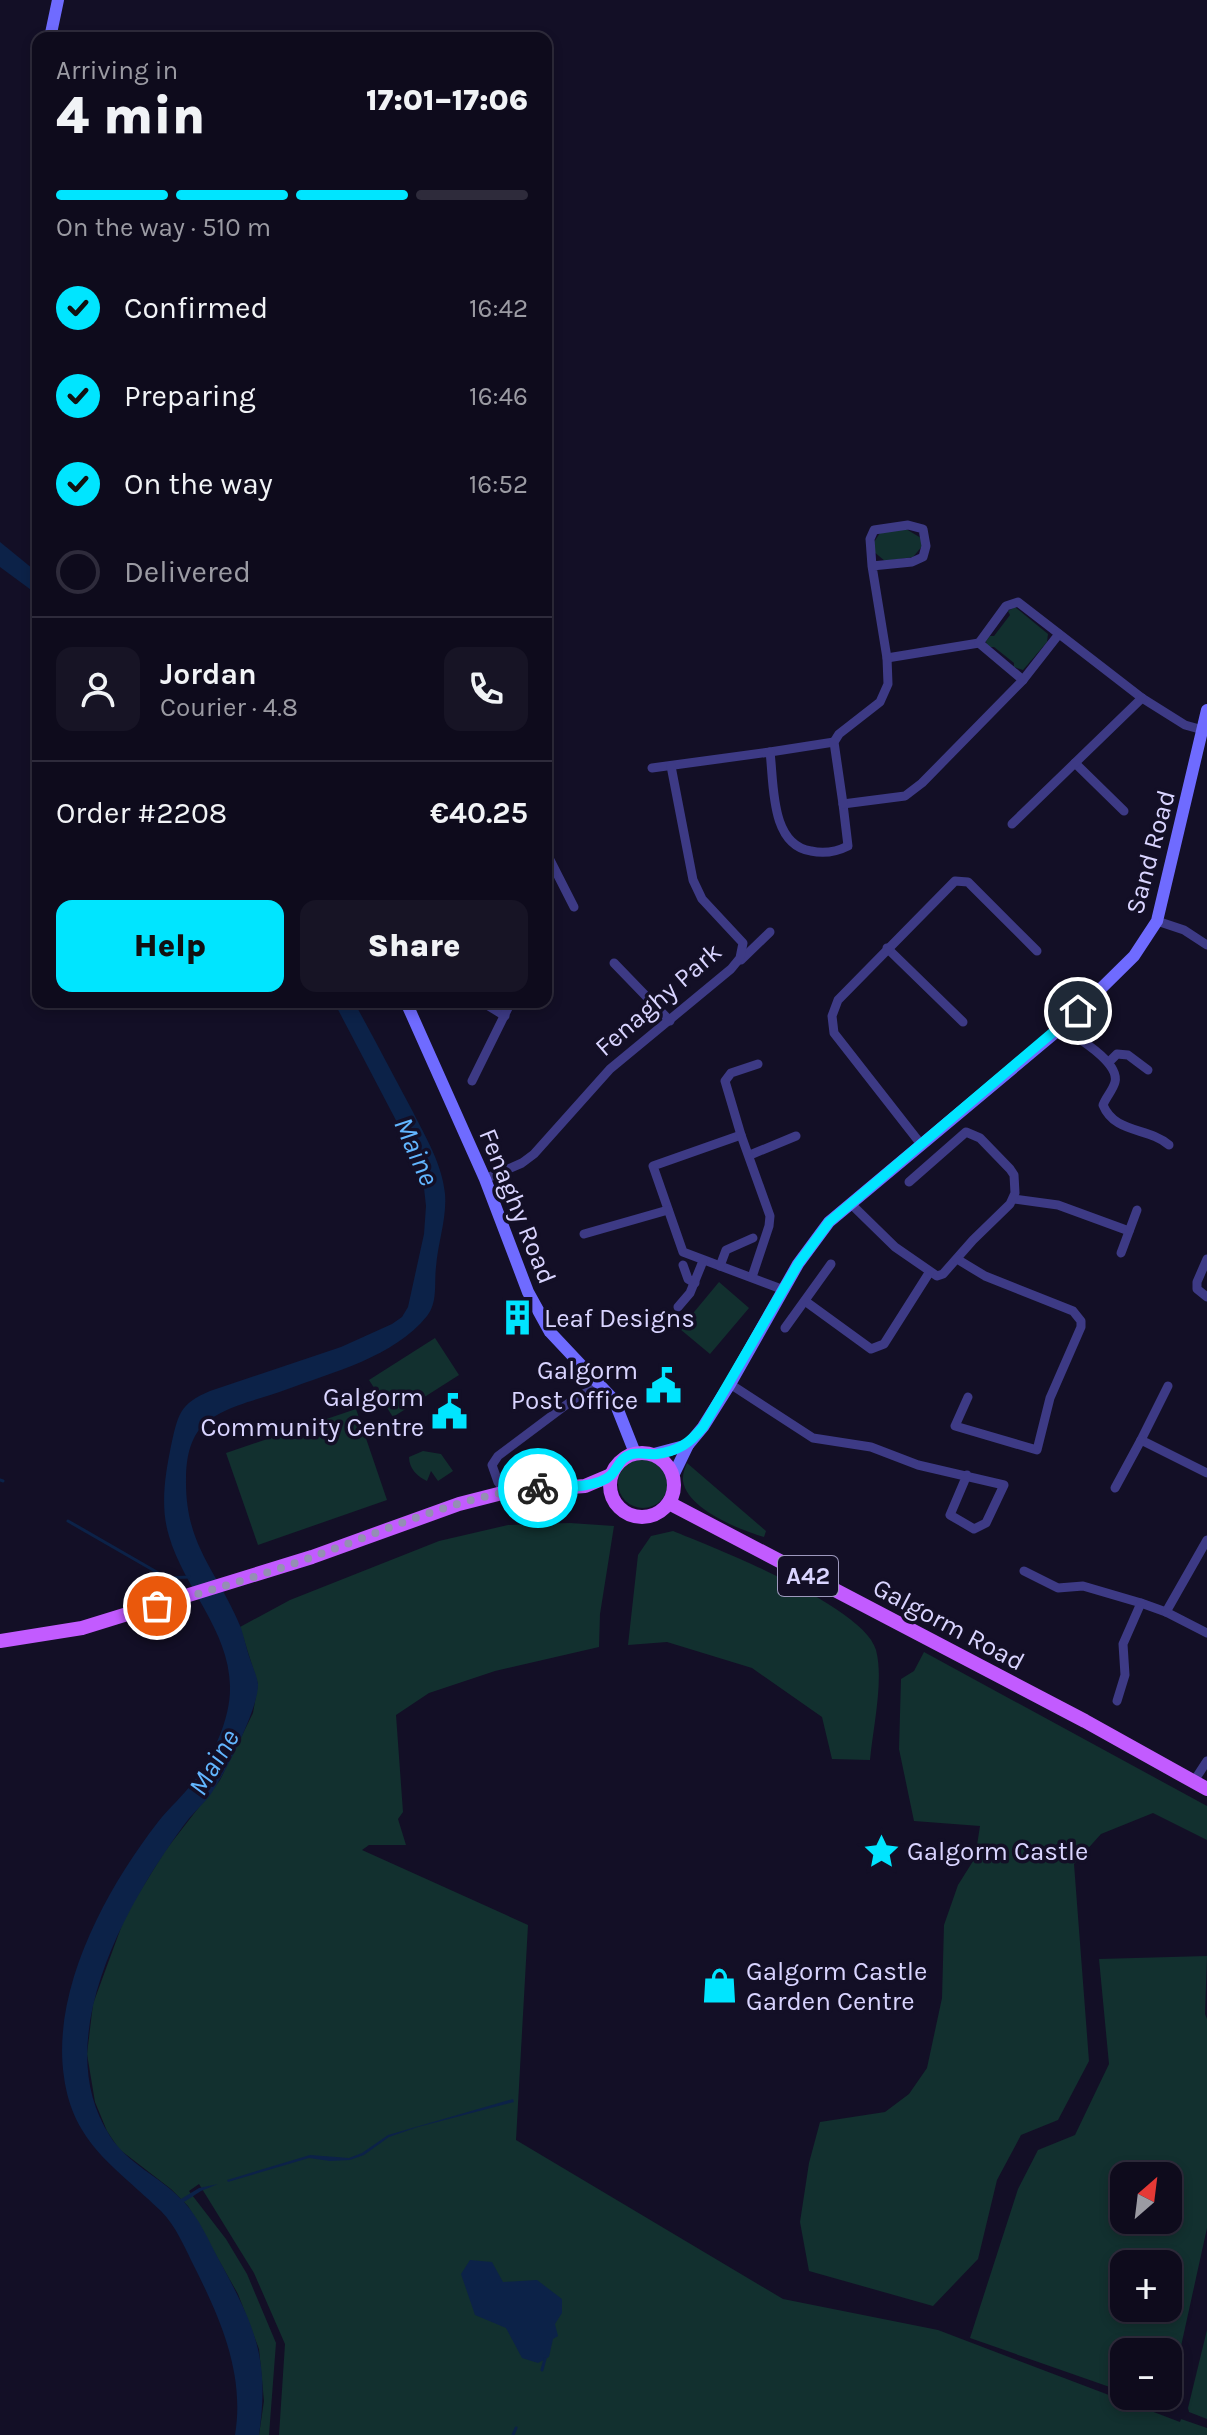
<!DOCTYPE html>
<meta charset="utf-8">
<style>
:root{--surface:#0e0b1c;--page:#171425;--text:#f1f3f6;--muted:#9b9ba3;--line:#2e2b3b;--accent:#00e5ff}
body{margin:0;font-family:Karla,sans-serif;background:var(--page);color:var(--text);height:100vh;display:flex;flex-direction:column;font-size:30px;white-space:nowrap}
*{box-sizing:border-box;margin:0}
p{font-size:26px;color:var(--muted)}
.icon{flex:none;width:44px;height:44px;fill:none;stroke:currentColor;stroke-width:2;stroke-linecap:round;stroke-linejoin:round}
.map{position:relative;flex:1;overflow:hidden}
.drawer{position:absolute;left:32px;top:32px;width:520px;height:976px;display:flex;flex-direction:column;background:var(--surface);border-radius:16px;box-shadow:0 4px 12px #0003,0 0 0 2px var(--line)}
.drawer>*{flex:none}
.needle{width:52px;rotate:28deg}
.buttons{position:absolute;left:1110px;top:2162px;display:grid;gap:16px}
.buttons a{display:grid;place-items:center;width:72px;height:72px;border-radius:16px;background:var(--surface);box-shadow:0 4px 12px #0003,0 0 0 2px var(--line);font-size:40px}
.pin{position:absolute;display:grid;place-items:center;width:68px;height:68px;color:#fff;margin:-34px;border:4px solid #fff;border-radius:50%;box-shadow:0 2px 8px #0007}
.courier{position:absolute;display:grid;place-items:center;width:80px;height:80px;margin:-40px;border:6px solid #00e5ff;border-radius:50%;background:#fff;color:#222;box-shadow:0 2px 10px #0007}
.headline em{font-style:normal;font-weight:800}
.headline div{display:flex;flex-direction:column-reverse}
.headline{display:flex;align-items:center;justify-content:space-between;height:136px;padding:0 24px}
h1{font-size:52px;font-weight:800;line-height:60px}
.bar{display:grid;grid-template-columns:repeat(4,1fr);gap:12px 8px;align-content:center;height:96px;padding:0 24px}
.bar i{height:10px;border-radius:6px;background:var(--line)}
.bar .on{background:var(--accent)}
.bar p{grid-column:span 4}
.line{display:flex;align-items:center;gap:20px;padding:0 24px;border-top:2px solid var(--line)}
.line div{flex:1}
.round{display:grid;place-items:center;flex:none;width:84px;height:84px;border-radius:16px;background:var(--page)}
ol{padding:0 24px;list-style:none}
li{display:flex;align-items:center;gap:24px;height:88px}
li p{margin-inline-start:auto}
li .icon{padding:8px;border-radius:50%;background:var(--accent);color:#111;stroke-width:4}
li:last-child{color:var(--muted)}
li i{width:44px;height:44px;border:4px solid var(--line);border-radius:50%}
.cta{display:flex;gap:16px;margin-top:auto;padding:16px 24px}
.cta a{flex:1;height:92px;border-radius:16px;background:var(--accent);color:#111;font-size:32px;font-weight:800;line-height:92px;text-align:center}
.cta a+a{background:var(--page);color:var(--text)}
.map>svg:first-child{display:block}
.green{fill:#12302f;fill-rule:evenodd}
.water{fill:#0c2248}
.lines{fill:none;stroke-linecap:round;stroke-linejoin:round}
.stream{stroke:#0c2248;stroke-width:3}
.street{stroke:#3d3a85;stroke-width:9}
.secondary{stroke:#6f6bff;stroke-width:12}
.primary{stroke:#c25bff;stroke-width:14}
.done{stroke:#948fb3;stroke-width:8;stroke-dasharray:0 14.4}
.route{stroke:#00e5ff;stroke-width:10}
.labels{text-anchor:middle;stroke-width:7;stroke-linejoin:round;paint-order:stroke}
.shield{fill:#130f26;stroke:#9e99be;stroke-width:2}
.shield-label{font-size:24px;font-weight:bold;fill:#d9d4ff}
.street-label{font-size:26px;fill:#d9d4ff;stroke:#130f26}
.poi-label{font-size:26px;fill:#d9d4ff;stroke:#130f26;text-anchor:start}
.water-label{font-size:28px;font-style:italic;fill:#62b6ff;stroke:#130f26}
</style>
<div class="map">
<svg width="1207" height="2435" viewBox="0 0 1207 2435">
<rect width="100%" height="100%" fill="#130f26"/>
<g class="green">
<path d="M906,529L921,538L923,545L913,557L885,561L873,551L872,545L880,533Z"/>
<path d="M1015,607L1048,634L1047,642L1023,670L1014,667V663L994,647H987L986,641L990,636H994L1010,615L1008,611Z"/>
<path d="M719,1282L749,1308L710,1354L680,1329Z"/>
<path d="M435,1338L459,1375L393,1417L369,1380Z"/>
<path d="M356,1409L387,1500L258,1545L226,1453Z"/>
<path d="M423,1451L441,1454L453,1471L438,1481L431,1471L427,1481C418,1477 409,1469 409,1457Z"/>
<circle cx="643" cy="1483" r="25"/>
<path d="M687,1463L766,1531L764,1537C740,1530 687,1509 683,1481C682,1475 685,1468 687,1463Z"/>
<path d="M570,1523L614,1526L600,1614L599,1647L495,1671L429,1693L396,1715L403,1812L398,1819L406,1845H369L362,1850L528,1925L516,2140L783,2299L938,2330L1180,2422L1181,2419L1207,2428V2435H279L285,2344L254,2273L199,2184L189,2191L226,2239L247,2274L276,2343L269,2435H259L264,2401L259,2349L238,2294L188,2206L171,2189L119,2149L107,2131L95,2102L87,2054L93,2004L126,1914L165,1851L220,1780L253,1713L258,1684L240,1627L290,1600L439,1541L508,1525Z"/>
<path d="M673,1531C717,1549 864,1606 876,1650C884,1680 873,1728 870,1760L832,1759L822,1717L752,1668L667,1642L628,1645L638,1555L651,1536Z"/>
<path d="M924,1652L1207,1806V1840L1153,1813L1101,1834L1074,1864L1089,2061L1058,2120L1021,2135L997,2180L978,2259L933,2306L809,2271L800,2222L809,2163L820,2122L885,2112L909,2094L927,2068L942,1998L944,1925L958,1885L975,1858L980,1826L914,1821L899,1749L901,1679L914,1671Z"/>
<path d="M1207,1956L1205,2014L1207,2019V2228L1176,2369L1175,2410L1135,2396H1168V2352H1124V2392L970,2338L1018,2189L1038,2150L1075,2135L1109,2064L1099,1959ZM1124,2176H1168V2220H1124ZM1124,2264H1168V2308H1124Z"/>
<path d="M1207,2330V2419L1189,2412L1188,2408Z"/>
</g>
<g class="water">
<path d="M0,542L38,573V595L0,567Z"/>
<path d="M334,1002H354C374,1038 393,1075 413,1112C426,1138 442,1164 445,1194C447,1218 438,1242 436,1267C434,1284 438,1302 427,1316C394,1357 333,1372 285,1390C257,1401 211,1407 195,1436C188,1449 186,1464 186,1479C185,1547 218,1571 241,1628C244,1637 246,1647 249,1656C252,1665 257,1676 258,1684C259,1708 223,1778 208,1798C200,1807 191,1815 184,1825C126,1904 48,2041 110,2136C127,2163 160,2177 181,2199L199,2188L218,2184L201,2191L184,2202C199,2218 209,2241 219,2260C255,2326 270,2359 259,2435H235C245,2375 221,2320 195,2268C185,2248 176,2226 161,2211C117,2168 73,2144 64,2077C51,1990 106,1889 158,1822C169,1808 183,1796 194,1781C213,1756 231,1718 230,1686C229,1630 184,1588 169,1536C160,1507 165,1475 171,1446C178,1415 179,1404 210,1391L341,1347L392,1324L402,1317L408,1307L424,1234L426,1206L422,1170Z"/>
<path d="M513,2099L514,2102L418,2127L389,2137L364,2155L350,2160L330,2161L309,2158L228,2182L227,2180L310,2155L349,2158L362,2153L388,2135Z"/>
<path d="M470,2260L492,2262L503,2282L537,2280L562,2299V2313L555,2324L558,2336L553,2339L549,2357L538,2363L522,2358L506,2328L475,2315L461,2274Z"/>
</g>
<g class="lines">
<g class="stream">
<path d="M0,1480L3,1481"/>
<path d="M68,1521L167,1578L189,1577"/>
<path d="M542,2370L545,2359"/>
<path d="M513,2435L516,2428"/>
</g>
<g class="street">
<path d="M887,658L979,643"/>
<path d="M1023,680L979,643L1006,606L1018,602L1142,698L1185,725L1203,730"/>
<path d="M770,752L834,742"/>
<path d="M1075,763L1124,811"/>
<path d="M652,768L770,752C774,783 770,845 811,851C824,854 836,852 848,846L843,804L905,796L922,783L1023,680L1059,634"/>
<path d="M843,804L834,742L839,734L880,702L888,684L887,658L872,566L912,562L923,557L926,546L923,529L908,525L874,530L870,539L872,566"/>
<path d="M1012,824L1142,698"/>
<path d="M546,852L574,907"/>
<path d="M1157,921L1184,930L1207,945"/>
<path d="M887,948L963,1022"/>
<path d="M741,960L770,932"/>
<path d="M614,963L670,1021"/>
<path d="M482,1002L505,1016"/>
<path d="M1062,1027C1076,1037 1120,1062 1115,1082C1113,1090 1106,1097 1103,1105C1115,1134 1148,1127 1169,1145"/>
<path d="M1109,1062L1117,1054L1128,1055L1148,1070"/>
<path d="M472,1081L511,1002"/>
<path d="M741,1135L653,1166L683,1252L784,1290"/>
<path d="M920,1143L834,1033L832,1016L838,1000L955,881L968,882L1037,951"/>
<path d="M750,1155L796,1136"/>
<path d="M485,1179L522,1163L534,1154L610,1069L731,969L740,958L743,943L702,899L693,880L671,766"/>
<path d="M1014,1199L1058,1205L1129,1231"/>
<path d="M850,1203L895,1247L937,1276L943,1274L973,1240L1010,1204L1015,1193L1014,1175L1010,1169L980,1138L966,1132L909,1182"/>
<path d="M584,1234L668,1210"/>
<path d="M1121,1253L1137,1210"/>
<path d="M957,1259L985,1276L1073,1311L1081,1321V1327L1050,1398L1037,1450L955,1426L968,1397"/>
<path d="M1207,1259L1197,1282V1289L1207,1297"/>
<path d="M683,1265L688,1279L695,1283"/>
<path d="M720,1266L726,1250L753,1238"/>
<path d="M752,1277L769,1226L770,1216L741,1135L725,1081L731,1073L758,1064"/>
<path d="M805,1301L871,1349L884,1344L929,1273"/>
<path d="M678,1307L690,1293L703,1261"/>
<path d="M785,1328L831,1264"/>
<path d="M730,1384L813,1438L871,1447L918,1465L1004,1485L986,1523L974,1529L950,1515L967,1475"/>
<path d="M1168,1386L1141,1440L1207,1473"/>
<path d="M1115,1488L1141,1440"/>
<path d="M506,1492L498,1482L492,1465L498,1456L574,1399L601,1385"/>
<path d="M1024,1571L1058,1588L1083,1586L1141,1603L1166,1612L1207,1633"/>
<path d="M1166,1612L1207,1540"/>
<path d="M1117,1701L1125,1675L1123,1644L1141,1603"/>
<path d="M1194,1781L1207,1761"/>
</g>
<g class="secondary">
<path d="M50,38L58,0"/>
<path d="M406,1002L485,1179L528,1292L550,1332L614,1400L635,1453"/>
<path d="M654,1454L688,1445"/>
<path d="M673,1476L688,1445L703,1427L730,1384L798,1264L829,1222L1062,1027L1134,956L1157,921L1207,710"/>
</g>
<g class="primary">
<circle cx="642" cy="1485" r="32"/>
<path d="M669,1503L1085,1721L1207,1789"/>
<path d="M0,1641L82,1628L312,1557L459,1504L506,1492L585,1486L611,1475"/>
</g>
</g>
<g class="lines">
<path class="done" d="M157,1606C210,1590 264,1575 315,1556C387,1530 462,1494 538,1488"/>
<path class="route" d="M538,1488C557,1487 597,1489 611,1475C619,1467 619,1458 632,1454C641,1452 648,1455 657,1454C678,1451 690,1443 703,1427L798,1264L829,1222L1078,1011"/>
</g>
<defs>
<symbol id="building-bare" viewBox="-9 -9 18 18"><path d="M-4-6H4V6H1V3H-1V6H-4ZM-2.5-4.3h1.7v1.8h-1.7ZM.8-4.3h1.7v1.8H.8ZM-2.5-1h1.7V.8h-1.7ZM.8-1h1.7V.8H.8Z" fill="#00e5ff" stroke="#130f26" stroke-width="2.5" paint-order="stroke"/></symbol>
<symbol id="civic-bare" viewBox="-9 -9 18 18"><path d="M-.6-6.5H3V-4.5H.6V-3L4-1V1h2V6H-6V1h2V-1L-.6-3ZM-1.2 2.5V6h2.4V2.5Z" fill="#00e5ff" stroke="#130f26" stroke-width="2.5" paint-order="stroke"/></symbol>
<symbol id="sight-bare" viewBox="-9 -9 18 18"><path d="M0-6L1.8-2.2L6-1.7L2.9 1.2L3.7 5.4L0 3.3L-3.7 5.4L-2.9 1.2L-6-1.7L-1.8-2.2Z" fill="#00e5ff" stroke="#130f26" stroke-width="2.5" paint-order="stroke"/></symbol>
<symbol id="shop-bare" viewBox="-9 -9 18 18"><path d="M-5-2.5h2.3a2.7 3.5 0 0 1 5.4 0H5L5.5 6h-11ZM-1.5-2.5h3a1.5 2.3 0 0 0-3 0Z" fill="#00e5ff" stroke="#130f26" stroke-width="2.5" paint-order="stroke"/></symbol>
</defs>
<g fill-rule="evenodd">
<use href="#building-bare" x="492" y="1292" width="51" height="51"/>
<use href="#civic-bare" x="638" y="1360" width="51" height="51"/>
<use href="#civic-bare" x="424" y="1386" width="51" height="51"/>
<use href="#sight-bare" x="856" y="1826" width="51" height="51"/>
<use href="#shop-bare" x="694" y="1960" width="51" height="51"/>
</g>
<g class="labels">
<rect class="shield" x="778" y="1556" width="60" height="40" rx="6"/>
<g class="shield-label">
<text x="808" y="1584">A42</text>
</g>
<g class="street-label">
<text transform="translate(1150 852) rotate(-75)" y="9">Sand Road</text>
<text transform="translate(658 999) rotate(-41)" y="9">Fenaghy Park</text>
<text transform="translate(518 1206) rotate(68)" y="9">Fenaghy Road</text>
<text transform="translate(949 1624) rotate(28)" y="9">Galgorm Road</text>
</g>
<g class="poi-label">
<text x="544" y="1327">Leaf Designs</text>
<text x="638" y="1379" text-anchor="end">Galgorm<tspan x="638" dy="30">Post Office</tspan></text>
<text x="424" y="1406" text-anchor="end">Galgorm<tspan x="424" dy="30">Community Centre</tspan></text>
<text x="907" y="1860">Galgorm Castle</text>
<text x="746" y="1980">Galgorm Castle<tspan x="746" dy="30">Garden Centre</tspan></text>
</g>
<g class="water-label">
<text transform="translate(417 1151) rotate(66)" y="10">Maine</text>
<text transform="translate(213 1762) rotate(-59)" y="10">Maine</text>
</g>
</g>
</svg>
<div class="buttons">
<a><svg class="needle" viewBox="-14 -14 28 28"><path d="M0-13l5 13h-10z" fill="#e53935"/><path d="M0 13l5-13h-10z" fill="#9b9ba3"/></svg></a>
<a>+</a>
<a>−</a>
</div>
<div class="pin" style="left:157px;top:1606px;background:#ea580c"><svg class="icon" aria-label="bag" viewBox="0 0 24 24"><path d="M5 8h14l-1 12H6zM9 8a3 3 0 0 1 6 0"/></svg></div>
<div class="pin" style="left:1078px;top:1011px;background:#1f2937"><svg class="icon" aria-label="home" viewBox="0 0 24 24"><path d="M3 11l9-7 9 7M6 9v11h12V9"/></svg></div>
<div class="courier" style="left:538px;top:1488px"><svg class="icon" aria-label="bike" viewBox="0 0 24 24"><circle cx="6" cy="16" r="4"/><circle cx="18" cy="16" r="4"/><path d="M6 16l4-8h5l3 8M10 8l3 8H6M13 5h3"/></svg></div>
<section class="drawer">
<div class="headline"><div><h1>4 min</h1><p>Arriving in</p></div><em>17:01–17:06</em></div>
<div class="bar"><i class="on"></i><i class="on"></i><i class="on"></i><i></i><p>On the way · 510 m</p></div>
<ol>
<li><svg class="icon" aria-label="check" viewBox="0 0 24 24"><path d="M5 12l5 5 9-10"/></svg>Confirmed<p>16:42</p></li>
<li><svg class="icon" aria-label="check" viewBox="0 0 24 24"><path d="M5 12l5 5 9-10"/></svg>Preparing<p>16:46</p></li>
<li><svg class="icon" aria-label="check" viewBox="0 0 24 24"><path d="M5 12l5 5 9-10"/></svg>On the way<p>16:52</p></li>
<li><i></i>Delivered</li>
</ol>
<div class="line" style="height:144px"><a class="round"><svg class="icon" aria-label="person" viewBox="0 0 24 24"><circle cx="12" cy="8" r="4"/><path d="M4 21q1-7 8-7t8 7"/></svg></a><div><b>Jordan</b><p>Courier · 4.8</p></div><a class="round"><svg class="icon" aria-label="phone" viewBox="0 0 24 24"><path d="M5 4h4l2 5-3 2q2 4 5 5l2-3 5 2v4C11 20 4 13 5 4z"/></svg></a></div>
<div class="line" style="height:104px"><div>Order #2208</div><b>€40.25</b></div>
<div class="cta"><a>Help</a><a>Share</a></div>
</section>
</div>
